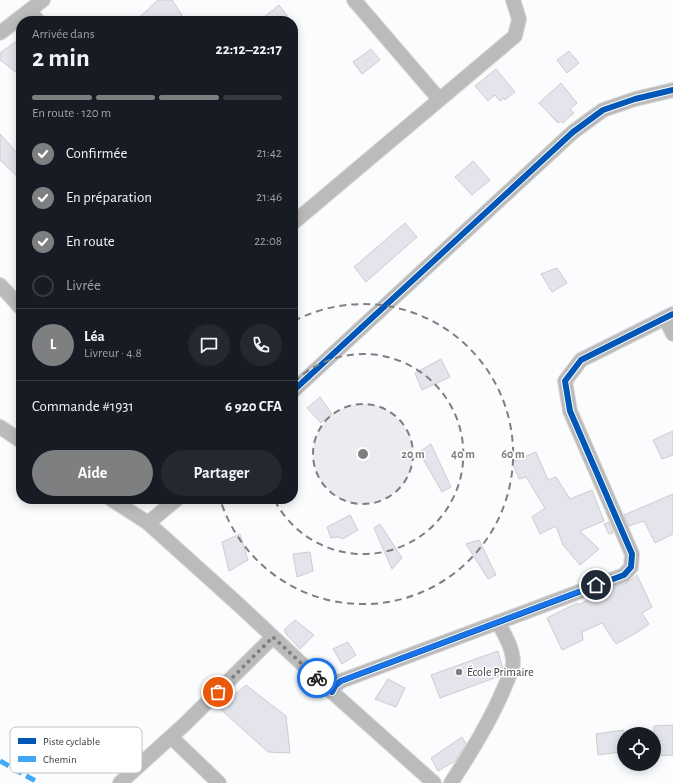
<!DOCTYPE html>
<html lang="fr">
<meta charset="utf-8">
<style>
:root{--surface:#171b24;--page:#242831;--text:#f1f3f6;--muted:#9ea1a6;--line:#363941;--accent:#7e7f81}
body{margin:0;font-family:"Alegreya Sans",sans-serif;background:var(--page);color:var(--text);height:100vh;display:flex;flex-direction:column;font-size:15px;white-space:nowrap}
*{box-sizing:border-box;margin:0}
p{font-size:13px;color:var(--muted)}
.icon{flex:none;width:22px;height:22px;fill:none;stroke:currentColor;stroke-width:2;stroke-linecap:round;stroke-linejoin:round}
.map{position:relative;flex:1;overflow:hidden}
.sheet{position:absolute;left:16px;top:16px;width:282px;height:488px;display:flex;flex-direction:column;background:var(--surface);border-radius:16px;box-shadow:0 2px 10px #0003}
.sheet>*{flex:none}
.buttons{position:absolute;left:617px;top:727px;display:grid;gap:8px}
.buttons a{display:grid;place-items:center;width:44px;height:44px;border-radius:50%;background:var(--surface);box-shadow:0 2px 10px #0003;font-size:20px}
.pin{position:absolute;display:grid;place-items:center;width:34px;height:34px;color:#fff;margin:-17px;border:2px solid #fff;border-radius:50%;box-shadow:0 1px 4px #0007}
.courier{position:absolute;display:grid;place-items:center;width:40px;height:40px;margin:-20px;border:3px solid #1a73e8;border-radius:50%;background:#fff;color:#222;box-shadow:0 1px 5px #0007}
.headline em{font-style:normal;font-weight:700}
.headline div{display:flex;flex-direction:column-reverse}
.headline{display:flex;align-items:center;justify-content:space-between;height:68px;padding:0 16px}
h1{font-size:26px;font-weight:700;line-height:30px}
.bar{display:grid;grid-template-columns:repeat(4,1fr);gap:6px 4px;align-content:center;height:48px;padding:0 16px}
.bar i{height:5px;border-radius:3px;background:var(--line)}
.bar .active{background:var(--accent)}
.bar p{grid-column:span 4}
.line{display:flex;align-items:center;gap:10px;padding:0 16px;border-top:1px solid var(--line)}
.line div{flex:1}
.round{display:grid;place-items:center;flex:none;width:42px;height:42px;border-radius:21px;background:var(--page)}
ol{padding:0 16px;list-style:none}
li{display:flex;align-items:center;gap:12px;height:44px}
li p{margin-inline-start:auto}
li .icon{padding:4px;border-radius:50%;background:var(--accent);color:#fff;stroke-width:4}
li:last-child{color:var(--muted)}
li i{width:22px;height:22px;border:2px solid var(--line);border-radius:50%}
.primary-button{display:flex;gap:8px;margin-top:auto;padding:8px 16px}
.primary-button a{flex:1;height:46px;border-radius:24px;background:var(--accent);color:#fff;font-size:16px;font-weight:700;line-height:46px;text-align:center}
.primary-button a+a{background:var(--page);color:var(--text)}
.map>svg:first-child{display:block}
.building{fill:#e4e5ec;stroke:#cccdcf}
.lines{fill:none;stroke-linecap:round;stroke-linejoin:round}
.street-casing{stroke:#d9d9da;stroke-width:16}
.street{stroke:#bbb;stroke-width:14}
.quiet{stroke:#3fa9f5;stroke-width:5;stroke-dasharray:10 5;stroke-linecap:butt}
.cycleway-casing{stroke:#fff;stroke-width:8}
.cycleway{stroke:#0057b8;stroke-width:6}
.done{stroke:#7e7f81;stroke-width:4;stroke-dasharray:0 7.2}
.route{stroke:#1a73e8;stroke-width:5}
.ring{fill:none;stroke:#7e7f81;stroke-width:2;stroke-dasharray:7 5}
.poi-dot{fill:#7e7f81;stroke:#fff;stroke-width:1.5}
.labels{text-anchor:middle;stroke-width:3;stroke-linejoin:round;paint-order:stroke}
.poi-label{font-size:12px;fill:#3a3b3d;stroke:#fff;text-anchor:start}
.key{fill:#fff;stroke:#c4c4c5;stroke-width:1}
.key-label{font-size:11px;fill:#3a3b3d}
.centre{fill:#7e7f81;stroke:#fff;stroke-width:2}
.ring-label{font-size:12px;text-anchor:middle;font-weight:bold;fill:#7e7f81;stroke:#fff;stroke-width:3;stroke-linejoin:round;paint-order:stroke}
</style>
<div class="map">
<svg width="673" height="783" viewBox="0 0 673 783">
<rect width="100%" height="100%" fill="#fbfcfe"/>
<g class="building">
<path d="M158,0H172L182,15L173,21H135Z"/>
<path d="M279,5L291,21H259Z"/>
<path d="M21,38V76L0,60V53Z"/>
<path d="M371,49L380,60L362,74L353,62Z"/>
<path d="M569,51L579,63L567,73L557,60Z"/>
<path d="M496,69L515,92L505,100L504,98L500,101L495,95L488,101L475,86Z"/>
<path d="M561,83L577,103L570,109L574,113L563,123L561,121L558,123L539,103Z"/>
<path d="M0,134L21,157V180L0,160Z"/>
<path d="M473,161L490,180L472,195L455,177Z"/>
<path d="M405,223L417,237L366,282L354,267Z"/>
<path d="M557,268L567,283L552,292L541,274Z"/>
<path d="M441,359L450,377L422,390L415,373Z"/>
<path d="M320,397L332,414L321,423L307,408Z"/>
<path d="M673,431V455L662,459L653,440Z"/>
<path d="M431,444L451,487L442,492L419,452Z"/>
<path d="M536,452L548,480L556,477L570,499L592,490L604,521L580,531L599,549L580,565L563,545L556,526L540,534L532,517L545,508L526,477L519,479L512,462Z"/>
<path d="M673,494V534L655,543L644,521L629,526L624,515Z"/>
<path d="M350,515L358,530L343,539L338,537L331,538L327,527Z"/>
<path d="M609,522L613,533L609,534L604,524Z"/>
<path d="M380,524L402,558L392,569L374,528Z"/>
<path d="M240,534L248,560L229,571L222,542Z"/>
<path d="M479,540L496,575L488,579L466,544Z"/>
<path d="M310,552L313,571L297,577L293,554Z"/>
<path d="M637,575L652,607L642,613L649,624L638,632L616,644L602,623L582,632L583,640L562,650L547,618L577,603L578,605L605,591L627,583Z"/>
<path d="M295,620L314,635L300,649L287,635L284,630Z"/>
<path d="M348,642L356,655L342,664L333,649Z"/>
<path d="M498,651L503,669L500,676L440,698L431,675Z"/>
<path d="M388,679L405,688L396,707L375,699Z"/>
<path d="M246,685L286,716L290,753L268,752L219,708Z"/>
<path d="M673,725V755L654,756V726Z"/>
<path d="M624,730V742L620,752L598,755L596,734Z"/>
<path d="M462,737L466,744L455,761L438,771L431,758Z"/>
</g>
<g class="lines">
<defs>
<g id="street">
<path d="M354,0L439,99"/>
<path d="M30,11L38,21"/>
<path d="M0,33L43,0"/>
<path d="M293,223L515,36L519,19L513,0"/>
<path d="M0,285L21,308"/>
<path d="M665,318L673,334"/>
<path d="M293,391L573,132L603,110L635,99L673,90"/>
<path d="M0,427L21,441"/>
<path d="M111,499L148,523"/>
<path d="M177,499L148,523L239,605L332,692L434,783"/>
<path d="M332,692L335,686L341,681L624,575L631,567L632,554L570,411L565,381L581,360L673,314"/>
<path d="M171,737L219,783"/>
<path d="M120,783L185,724L273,637"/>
<path d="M451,783C471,752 491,720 505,686C508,678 513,671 513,662C513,648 504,634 498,622"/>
</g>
</defs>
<use href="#street" class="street-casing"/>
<use href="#street" class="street"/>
<path class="quiet" d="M0,761L39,783"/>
<defs>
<g id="cycleway">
<path d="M293,391L573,132L603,110L635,99L673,90"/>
<path d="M332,692L335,686L341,681L624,575L631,567L632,554L570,411L565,381L581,360L673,314"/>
</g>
</defs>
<use href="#cycleway" class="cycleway-casing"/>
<use href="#cycleway" class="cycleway"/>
</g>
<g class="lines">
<path class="done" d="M218,692L273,637L317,678"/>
<path class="route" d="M317,678L332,692L335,686L341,681L596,585"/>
</g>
<circle cx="363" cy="454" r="50" fill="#7e7f81" fill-opacity=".12"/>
<g class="ring">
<circle cx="363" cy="454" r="50"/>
<path d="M294 382A100 100 0 1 1 274 499"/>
<path d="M294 321A150 150 0 1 1 220 499"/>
</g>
<circle class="poi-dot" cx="459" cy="672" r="4"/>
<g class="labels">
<g class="poi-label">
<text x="467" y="676">École Primaire</text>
</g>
</g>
<rect x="10" y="727" width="132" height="46" rx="6" class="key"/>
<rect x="18" y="738" width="18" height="6" fill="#0057b8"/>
<rect x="18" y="756" width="18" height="6" fill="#3fa9f5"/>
<g class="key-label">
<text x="43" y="745">Piste cyclable</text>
<text x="43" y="763">Chemin</text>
</g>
<circle cx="363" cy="454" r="6" class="centre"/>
<g class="ring-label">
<text x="413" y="458">20 m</text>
<text x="463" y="458">40 m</text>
<text x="513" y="458">60 m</text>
</g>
</svg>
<div class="buttons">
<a><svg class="icon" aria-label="locate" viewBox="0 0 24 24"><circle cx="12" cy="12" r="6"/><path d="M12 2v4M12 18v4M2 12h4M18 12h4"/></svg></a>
</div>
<div class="pin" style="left:218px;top:692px;background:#ea580c"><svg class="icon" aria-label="bag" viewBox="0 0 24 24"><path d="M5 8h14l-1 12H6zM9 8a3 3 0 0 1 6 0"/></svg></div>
<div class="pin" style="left:596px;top:585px;background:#1f2937"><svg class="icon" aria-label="home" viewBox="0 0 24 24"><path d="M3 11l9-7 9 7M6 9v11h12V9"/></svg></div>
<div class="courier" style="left:317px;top:678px"><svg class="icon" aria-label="bike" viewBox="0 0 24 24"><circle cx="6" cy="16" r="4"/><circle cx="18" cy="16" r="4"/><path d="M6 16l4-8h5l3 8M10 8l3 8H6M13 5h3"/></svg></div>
<section class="sheet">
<div class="headline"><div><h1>2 min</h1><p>Arrivée dans</p></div><em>22:12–22:17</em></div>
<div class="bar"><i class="active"></i><i class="active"></i><i class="active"></i><i></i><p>En route · 120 m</p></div>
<ol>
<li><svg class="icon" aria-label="check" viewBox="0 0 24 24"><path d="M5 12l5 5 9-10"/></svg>Confirmée<p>21:42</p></li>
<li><svg class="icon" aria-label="check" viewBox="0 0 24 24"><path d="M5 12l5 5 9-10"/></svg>En préparation<p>21:46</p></li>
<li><svg class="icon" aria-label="check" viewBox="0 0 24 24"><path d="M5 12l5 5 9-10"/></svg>En route<p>22:08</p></li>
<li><i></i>Livrée</li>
</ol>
<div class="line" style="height:72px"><b class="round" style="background:var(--accent);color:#fff">L</b><div><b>Léa</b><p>Livreur · 4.8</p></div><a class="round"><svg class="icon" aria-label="chat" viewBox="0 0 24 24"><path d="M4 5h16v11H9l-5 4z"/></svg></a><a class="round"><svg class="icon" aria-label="phone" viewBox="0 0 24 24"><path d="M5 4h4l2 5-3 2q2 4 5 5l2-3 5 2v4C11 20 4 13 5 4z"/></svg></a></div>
<div class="line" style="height:52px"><div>Commande #1931</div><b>6 920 CFA</b></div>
<div class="primary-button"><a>Aide</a><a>Partager</a></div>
</section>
</div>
